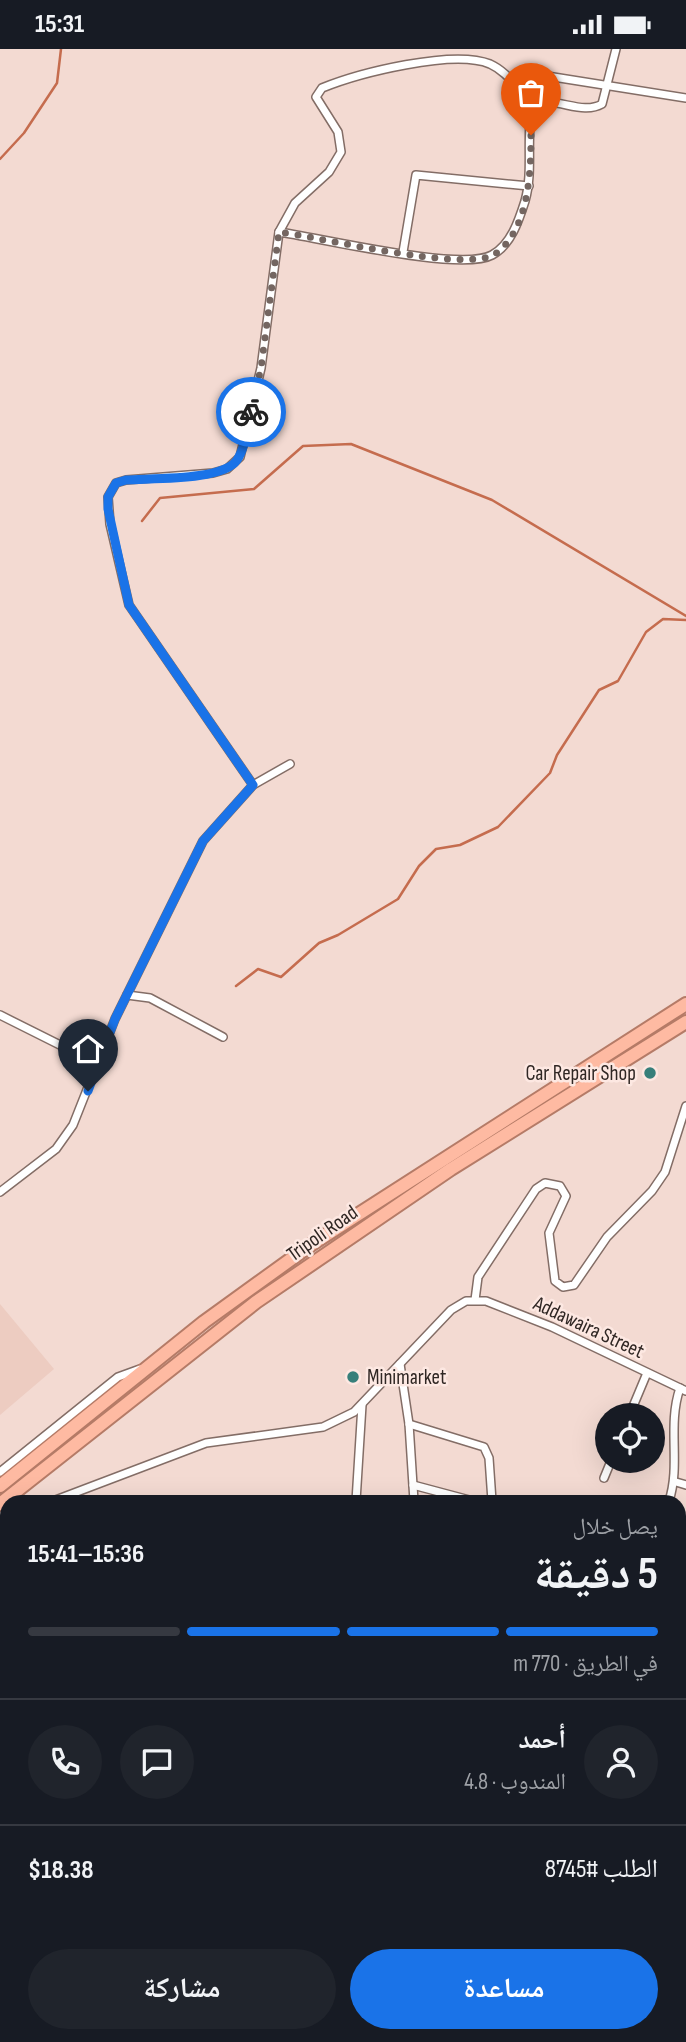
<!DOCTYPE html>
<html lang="ar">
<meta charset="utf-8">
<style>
:root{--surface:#171b24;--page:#20242c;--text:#f1f3f6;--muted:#9ea1a6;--line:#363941;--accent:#1a73e8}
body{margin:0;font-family:"Sofia Sans Condensed","Noto Naskh Arabic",sans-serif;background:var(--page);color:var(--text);direction:rtl;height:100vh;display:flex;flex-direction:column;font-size:26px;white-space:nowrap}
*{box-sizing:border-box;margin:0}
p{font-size:23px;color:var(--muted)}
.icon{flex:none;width:38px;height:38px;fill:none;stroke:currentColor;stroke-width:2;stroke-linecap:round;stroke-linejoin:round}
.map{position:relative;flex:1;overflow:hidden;direction:ltr}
.panel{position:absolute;left:0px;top:1446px;width:686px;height:548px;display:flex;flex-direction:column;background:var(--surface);border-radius:21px 21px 0 0;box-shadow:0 7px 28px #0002;direction:rtl}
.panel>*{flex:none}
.tools{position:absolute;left:595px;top:1354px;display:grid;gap:14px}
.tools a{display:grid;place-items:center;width:70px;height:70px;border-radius:50%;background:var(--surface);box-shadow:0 7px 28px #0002;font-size:35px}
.pin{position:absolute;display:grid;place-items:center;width:60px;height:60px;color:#fff;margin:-72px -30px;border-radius:50% 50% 50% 0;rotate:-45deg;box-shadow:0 0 7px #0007}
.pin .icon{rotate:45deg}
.courier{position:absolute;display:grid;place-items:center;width:70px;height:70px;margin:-35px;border:5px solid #1a73e8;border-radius:50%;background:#fff;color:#222;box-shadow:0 2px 9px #0007}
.headline em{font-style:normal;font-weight:700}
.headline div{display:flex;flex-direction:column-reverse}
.headline{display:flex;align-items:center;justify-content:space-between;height:119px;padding:0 28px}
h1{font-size:46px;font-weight:700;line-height:52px}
.bar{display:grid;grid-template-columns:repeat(4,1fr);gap:10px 7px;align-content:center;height:84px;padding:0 28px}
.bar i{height:9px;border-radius:5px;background:var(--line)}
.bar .active{background:var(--accent)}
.bar p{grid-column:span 4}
.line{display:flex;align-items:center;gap:18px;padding:0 28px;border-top:2px solid var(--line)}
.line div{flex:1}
.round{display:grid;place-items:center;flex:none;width:74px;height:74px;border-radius:37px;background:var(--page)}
.primary-button{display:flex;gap:14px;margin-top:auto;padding:14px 28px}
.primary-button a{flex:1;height:80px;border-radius:42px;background:var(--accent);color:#fff;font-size:28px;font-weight:700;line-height:80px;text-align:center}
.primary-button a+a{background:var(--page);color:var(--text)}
.status{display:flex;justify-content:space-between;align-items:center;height:49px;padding:0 35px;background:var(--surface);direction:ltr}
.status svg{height:19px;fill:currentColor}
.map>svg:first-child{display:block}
.built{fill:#edccc1}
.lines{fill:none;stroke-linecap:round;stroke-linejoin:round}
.stream{stroke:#c56c4e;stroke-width:2.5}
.minor-casing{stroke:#836d66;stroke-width:10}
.trunk-casing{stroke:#b57b67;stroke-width:16}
.minor{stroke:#fff;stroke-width:7}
.trunk{stroke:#febaa2;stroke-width:12}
.done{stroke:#746661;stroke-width:7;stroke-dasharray:0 12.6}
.route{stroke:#1a73e8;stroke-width:9}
.poi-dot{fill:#377f7a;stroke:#fde8e2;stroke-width:2.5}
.labels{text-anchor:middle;stroke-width:5;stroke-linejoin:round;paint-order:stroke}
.poi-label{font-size:21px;fill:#302724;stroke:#fde8e2;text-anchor:end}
.street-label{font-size:21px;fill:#302724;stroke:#fde8e2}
</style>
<div class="status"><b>15:31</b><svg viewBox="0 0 49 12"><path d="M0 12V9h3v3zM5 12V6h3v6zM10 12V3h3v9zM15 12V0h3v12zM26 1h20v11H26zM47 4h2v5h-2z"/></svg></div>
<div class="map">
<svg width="686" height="1993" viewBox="0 0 686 1993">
<rect width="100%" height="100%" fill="#f3dad2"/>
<g class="built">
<path d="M0,1255L54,1320L0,1366Z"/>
<path d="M0,1694L7,1704V1926L0,1932Z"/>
<path d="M7,1933V1986H105L110,1993H0V1939Z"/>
</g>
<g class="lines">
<g class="stream">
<path d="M0,110L24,84L57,34L61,0"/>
<path d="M142,472L160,449L254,440L303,397L351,395L492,451L686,567"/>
<path d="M236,937L258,920L281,928L319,894L338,886L398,850L419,817L436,800L460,796L498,778L550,724L557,706L599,641L618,632L646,583L663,570L686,571"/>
</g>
<defs>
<g id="minor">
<path d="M522,23L686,49"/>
<path d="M279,183L295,154L329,123L341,103L338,83L316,48L322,39C359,24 453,0 490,15C508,23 520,43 535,54"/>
<path d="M403,203L416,126L529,137"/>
<path d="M253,736L129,556L110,475L108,448L116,434L126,431L213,424L227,420L240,408L261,319L279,183C321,189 461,223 492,206C511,196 519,171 525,152C534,120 525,87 533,56C555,46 581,67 602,55L616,0"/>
<path d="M127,946L150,949L223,988"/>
<path d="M0,966L98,1015"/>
<path d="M0,1143L56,1100L73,1076L115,970L203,792L253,736L290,715"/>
<path d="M475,1251L478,1228L536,1140L545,1134L560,1137L566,1147L549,1184L555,1232L563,1238L574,1236L607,1188L652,1142L665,1123L686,1057"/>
<path d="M400,1315L409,1375L414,1452"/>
<path d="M629,1367L647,1324"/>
<path d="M409,1375L484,1398L489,1409L492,1452"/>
<path d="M0,1423L118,1328L140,1320"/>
<path d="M604,1429L611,1412"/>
<path d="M676,1433L686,1436"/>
<path d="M413,1436L473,1452"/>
<path d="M53,1452L206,1394L323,1378L354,1363L451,1261L466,1252H486L552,1278L686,1342"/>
<path d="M356,1452L362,1356"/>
<path d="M669,1452C681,1415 667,1377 680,1339"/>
<path d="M0,1471L7,1469"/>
<path d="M0,1546L7,1542"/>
<path d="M679,1615H686"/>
<path d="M0,1637L7,1641"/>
<path d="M169,1986L174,1993"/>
<path d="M153,1993L160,1986"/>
<path d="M266,1993L276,1986"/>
</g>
<g id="trunk">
<path d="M0,1437L204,1273L312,1195L686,955"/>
<path d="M0,1455L256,1253L451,1120L686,973"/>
</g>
</defs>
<use href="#minor" class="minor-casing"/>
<use href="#trunk" class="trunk-casing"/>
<use href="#minor" class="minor"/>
<use href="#trunk" class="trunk"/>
</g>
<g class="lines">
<path class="done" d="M251,363L261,319L279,183C319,188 466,224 495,205C529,181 531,123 531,86"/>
<path class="route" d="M88,1042L115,970L203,792L253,736L129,556L108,460V448L116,434L126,431C152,429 223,432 237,411C246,398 247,378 251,363"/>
</g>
<g class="poi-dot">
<circle cx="650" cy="1024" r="7"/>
<circle cx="353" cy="1328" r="7"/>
</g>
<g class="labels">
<g class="poi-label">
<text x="636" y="1031">Car Repair Shop</text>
<text x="367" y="1335" text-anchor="start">Minimarket</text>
</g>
<g class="street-label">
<text transform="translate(322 1184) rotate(-35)" y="7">Tripoli Road</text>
<text transform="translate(589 1278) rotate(25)" y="7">Addawaira Street</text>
</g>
</g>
</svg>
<div class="tools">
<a><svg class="icon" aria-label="locate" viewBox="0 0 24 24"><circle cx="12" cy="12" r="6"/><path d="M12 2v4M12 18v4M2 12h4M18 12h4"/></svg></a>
</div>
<div class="pin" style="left:531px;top:86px;background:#ea580c"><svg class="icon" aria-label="bag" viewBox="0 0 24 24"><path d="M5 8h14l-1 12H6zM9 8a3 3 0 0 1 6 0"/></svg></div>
<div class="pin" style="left:88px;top:1042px;background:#1f2937"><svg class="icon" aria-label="home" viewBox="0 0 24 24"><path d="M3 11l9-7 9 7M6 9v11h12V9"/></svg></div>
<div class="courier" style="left:251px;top:363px"><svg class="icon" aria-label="bike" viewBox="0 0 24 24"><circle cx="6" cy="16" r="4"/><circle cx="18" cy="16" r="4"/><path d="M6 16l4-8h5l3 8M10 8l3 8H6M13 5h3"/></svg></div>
<section class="panel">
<div class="headline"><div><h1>5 دقيقة</h1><p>يصل خلال</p></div><em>15:36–15:41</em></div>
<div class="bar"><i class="active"></i><i class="active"></i><i class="active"></i><i></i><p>في الطريق · 770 m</p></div>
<div class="line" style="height:126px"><a class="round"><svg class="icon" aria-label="person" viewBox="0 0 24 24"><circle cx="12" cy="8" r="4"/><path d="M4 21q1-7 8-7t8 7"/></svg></a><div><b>أحمد</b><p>المندوب · 4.8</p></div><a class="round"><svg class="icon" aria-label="chat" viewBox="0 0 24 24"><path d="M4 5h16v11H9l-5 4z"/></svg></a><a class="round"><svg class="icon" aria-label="phone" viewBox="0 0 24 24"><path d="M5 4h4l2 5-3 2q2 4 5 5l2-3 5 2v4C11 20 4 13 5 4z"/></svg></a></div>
<div class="line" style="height:91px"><div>الطلب #8745</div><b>$18.38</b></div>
<div class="primary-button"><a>مساعدة</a><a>مشاركة</a></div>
</section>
</div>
